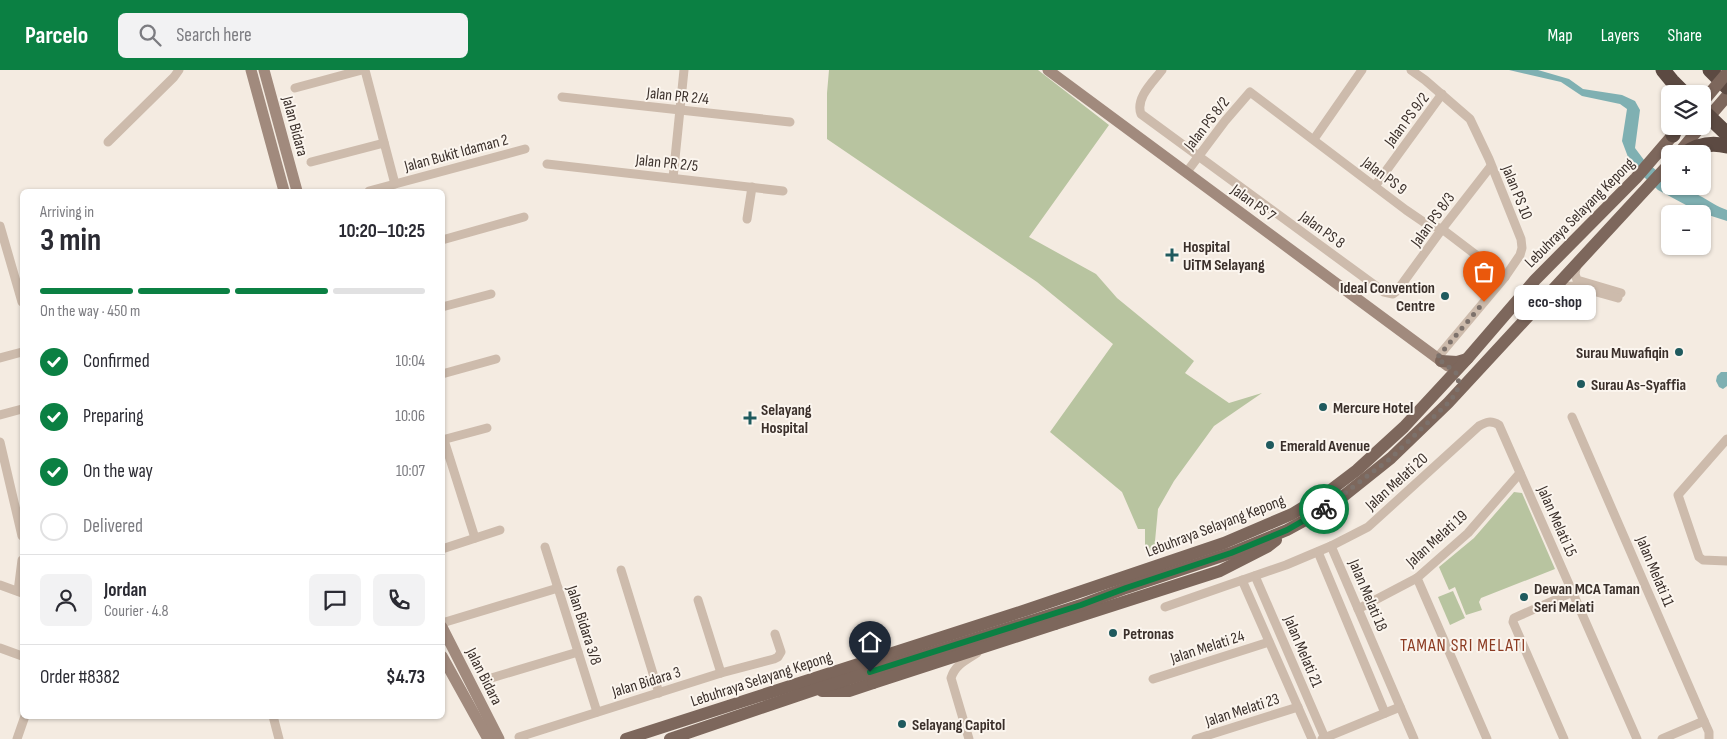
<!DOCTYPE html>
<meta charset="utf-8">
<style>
:root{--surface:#fff;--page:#f2f2f3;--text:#2b2b33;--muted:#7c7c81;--line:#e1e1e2;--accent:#0b8043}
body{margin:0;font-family:"Sofia Sans Condensed",sans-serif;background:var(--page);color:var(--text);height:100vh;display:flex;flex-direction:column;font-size:19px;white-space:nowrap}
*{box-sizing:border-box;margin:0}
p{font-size:16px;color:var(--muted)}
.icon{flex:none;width:28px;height:28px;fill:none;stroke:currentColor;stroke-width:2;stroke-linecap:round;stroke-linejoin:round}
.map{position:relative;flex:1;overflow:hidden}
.details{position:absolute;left:20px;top:119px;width:425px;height:530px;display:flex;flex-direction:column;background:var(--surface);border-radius:8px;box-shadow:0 1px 4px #0004}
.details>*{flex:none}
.controls{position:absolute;left:1661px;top:15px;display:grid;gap:10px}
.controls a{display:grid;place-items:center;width:50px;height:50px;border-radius:8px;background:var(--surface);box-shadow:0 1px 4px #0004;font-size:25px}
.pin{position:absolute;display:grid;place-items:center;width:42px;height:42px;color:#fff;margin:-51px -21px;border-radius:50% 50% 50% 0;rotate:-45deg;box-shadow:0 0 5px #0007}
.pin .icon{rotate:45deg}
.courier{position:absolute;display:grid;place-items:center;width:50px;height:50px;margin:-25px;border:4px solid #0b8043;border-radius:50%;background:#fff;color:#222;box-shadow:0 1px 6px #0007}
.bubble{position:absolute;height:35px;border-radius:8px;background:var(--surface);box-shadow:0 1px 4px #0004;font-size:16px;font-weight:700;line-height:35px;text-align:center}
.head em{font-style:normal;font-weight:700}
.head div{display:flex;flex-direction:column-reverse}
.head{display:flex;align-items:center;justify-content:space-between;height:85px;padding:0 20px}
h1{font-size:32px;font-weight:700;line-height:38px}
.bar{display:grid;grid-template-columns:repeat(4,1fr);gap:8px 5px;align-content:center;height:60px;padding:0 20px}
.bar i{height:6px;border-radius:4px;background:var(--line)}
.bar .current{background:var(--accent)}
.bar p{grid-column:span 4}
.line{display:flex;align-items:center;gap:12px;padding:0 20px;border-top:1px solid var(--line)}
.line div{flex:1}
.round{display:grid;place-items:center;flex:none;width:52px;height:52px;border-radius:8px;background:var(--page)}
ol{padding:0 20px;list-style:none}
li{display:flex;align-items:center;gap:15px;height:55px}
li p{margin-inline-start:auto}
li .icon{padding:5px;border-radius:50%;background:var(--accent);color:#fff;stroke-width:4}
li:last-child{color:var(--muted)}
li i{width:28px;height:28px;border:2px solid var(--line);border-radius:50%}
header{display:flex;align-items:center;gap:30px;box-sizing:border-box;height:70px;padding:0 25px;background:var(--accent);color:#fff}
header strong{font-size:24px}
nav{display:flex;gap:28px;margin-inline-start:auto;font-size:18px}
.search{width:350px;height:45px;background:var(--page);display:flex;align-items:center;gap:12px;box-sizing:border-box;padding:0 18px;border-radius:8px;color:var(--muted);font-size:19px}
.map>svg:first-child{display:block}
.green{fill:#b8c4a0}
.water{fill:#7fb0b2}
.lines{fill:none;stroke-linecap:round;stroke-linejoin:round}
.street{stroke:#cdbbac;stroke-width:9}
.secondary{stroke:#a18a7d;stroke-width:11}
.primary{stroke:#7d675c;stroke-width:12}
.highway{stroke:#5c4a42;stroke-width:15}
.primary-bridge{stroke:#7d675c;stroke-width:12}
.done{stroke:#7c716b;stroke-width:5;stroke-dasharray:0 9}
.route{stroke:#0b8043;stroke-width:6}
.poi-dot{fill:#1f5a5e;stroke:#fbf5ee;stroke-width:2}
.labels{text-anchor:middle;stroke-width:4;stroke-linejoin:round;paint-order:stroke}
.street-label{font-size:16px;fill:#3b302b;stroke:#fbf5ee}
.poi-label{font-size:16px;font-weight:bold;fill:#3b302b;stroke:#fbf5ee;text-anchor:start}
.neighbourhood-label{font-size:18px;letter-spacing:1px;fill:#8c3b22;stroke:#fbf5ee}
</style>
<header>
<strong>Parcelo</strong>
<div class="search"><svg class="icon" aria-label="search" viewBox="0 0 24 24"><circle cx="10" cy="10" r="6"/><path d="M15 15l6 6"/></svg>Search here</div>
<nav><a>Map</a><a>Layers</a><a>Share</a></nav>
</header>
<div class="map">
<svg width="1727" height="669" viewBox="0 0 1727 669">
<rect width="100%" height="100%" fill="#f4ebe1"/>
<g class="green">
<path d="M829,0H1038L1109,55L1029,167L1096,204L1117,228L1194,291L1185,303L1229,333L1262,323L1214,356L1174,411L1158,439L1154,482L1145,478V459H1138L1122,422L1050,362L1113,274L1037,212L827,69V23Z"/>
<path d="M1514,422L1522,423L1555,499L1481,528L1479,532L1482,540L1466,545L1455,517L1449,520L1439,497L1474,468Z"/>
<path d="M1453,521L1465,548L1450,555L1438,527Z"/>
</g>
<g class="water">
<path d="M1509,0H1538L1569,9L1583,19L1622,25L1635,31L1640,40L1635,78L1644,90L1670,112V116C1692,116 1707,133 1727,140V151L1699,142L1658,120L1631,95L1622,71L1627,39L1620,34L1582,26L1561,12Z"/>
<path d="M1721,302H1727V316L1723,319L1719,317L1716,311L1717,306Z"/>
</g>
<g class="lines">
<g class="street">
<path d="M365,0L395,114"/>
<path d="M1162,0C1153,12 1135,28 1141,44L1384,222L1393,224L1397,221L1442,159L1491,96"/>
<path d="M1411,0L1425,10L1470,49L1489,89L1521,169L1522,178L1520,185L1505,207L1437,288"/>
<path d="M295,18L362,0"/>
<path d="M562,27L790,52"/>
<path d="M1314,69L1362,0"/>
<path d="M108,72L174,7L179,0"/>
<path d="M311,92L384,73"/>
<path d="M547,94L783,121"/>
<path d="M1186,103L1225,51L1250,22L1406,140L1425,153L1442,159L1505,207"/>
<path d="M673,108L684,0"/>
<path d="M1375,116L1442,24"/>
<path d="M369,121L525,79"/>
<path d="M747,149L752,117"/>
<path d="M0,156L22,232"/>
<path d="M442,170L524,147"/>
<path d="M1577,193L1575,204L1577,210L1621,223"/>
<path d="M1555,217L1575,216L1618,228"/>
<path d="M442,237L491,224"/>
<path d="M0,288L22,282"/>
<path d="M442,304L496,289"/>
<path d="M0,345L22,339"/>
<path d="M1572,347L1704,651L1709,662V669"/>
<path d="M1727,369L1678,425L1699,487L1703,490L1727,491"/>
<path d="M442,370L487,358"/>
<path d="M444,370L475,468"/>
<path d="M0,372L22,466"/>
<path d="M1331,476L1414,669"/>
<path d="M545,477L597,642"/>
<path d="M442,479L500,460"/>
<path d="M1318,482L1385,643"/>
<path d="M621,500L659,623"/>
<path d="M1255,506L1325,668"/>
<path d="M1417,508L1487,669"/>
<path d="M1242,510L1312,669"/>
<path d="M0,515L22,523"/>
<path d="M18,521L22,490"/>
<path d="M698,530L721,603"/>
<path d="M1165,537L1286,495L1331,476L1368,457L1479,356C1486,352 1491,350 1499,355L1637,669"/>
<path d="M1358,539L1417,508L1468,463L1520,403"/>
<path d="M442,553L558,518"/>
<path d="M0,578L22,586"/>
<path d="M488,609L578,582"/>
<path d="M1153,609L1269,572"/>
<path d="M273,646L279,669"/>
<path d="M519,667L721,603L774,589L778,587L781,582L775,564"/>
<path d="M17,669L25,646"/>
<path d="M969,669L951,608C955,595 966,590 977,583"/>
<path d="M1196,669L1298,637"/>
<path d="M1322,669L1400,637"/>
<path d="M1564,669L1513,552L1514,548L1573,522"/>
<path d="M1662,669L1704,651"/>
</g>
<g class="secondary">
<path d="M251,0L284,121"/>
<path d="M264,0L297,121"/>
<path d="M1048,0L1448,296"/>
<path d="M442,557L499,669"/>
<path d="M442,586L488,669"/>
</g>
<g class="primary">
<path d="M1702,55L1727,26"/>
<path d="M1678,84L1701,56"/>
<path d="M1441,291L1457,292L1467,289"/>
<path d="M1055,554L1220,501L1267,477L1276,470"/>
<path d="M822,621H849L873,613"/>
<path d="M626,669L1026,540L1224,473L1292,444L1328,422L1357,400L1404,357L1467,289L1535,210L1636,108L1679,58"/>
<path d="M670,669L814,620L1081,535L1126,518L1231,483L1287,460L1331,436L1391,388L1448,333L1670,93"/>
</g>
<g class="highway">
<path d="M1663,0L1672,11L1685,24"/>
<path d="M1710,0L1727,17"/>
<path d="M1702,40L1727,64"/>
<path d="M1673,65L1675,56"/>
<path d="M1684,84C1697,75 1712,72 1727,76"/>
</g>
<g class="primary-bridge">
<path d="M1705,29L1727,3"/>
<path d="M873,613L1055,554"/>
</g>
</g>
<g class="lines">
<path class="done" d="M1324,439L1391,388L1448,333L1457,322L1459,306L1455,302L1437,288L1484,232"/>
<path class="route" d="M870,602L1081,535L1126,518L1231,483L1287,460L1324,439"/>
</g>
<g class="poi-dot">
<path d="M1169.5 177.5h5v5h5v5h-5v5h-5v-5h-5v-5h5z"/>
<circle cx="1445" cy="226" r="5"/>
<circle cx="1679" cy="282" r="5"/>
<circle cx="1581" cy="314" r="5"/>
<circle cx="1323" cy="337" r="5"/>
<path d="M747.5 340.5h5v5h5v5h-5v5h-5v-5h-5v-5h5z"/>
<circle cx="1270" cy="375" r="5"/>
<circle cx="1524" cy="527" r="5"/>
<circle cx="1113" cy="563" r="5"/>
<circle cx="902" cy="654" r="5"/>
</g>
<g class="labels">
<g class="street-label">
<text transform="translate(678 25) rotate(6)" y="6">Jalan PR 2/4</text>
<text transform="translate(1406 49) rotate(-53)" y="6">Jalan PS 9/2</text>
<text transform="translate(1206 53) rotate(-52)" y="6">Jalan PS 8/2</text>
<text transform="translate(296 56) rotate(75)" y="6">Jalan Bidara</text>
<text transform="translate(456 82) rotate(-15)" y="6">Jalan Bukit Idaman 2</text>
<text transform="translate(667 92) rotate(6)" y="6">Jalan PR 2/5</text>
<text transform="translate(1385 105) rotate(37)" y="6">Jalan PS 9</text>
<text transform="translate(1518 122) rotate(68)" y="6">Jalan PS 10</text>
<text transform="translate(1254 132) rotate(36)" y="6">Jalan PS 7</text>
<text transform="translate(1579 142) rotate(-45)" y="6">Lebuhraya Selayang Kepong</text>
<text transform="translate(1432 149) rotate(-54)" y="6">Jalan PS 8/3</text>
<text transform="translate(1323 159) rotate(36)" y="6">Jalan PS 8</text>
<text transform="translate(1396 411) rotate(-42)" y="6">Jalan Melati 20</text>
<text transform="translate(1558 451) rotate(66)" y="6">Jalan Melati 15</text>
<text transform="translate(1215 455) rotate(-21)" y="6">Lebuhraya Selayang Kepong</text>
<text transform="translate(1436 468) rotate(-42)" y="6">Jalan Melati 19</text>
<text transform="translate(1656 501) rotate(67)" y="6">Jalan Melati 11</text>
<text transform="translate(1369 525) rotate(67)" y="6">Jalan Melati 18</text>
<text transform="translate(585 555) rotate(72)" y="6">Jalan Bidara 3/8</text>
<text transform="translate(1207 576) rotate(-18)" y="6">Jalan Melati 24</text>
<text transform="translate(1304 581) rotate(67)" y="6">Jalan Melati 21</text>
<text transform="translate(485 606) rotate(63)" y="6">Jalan Bidara</text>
<text transform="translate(761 608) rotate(-18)" y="6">Lebuhraya Selayang Kepong</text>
<text transform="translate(646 611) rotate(-17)" y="6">Jalan Bidara 3</text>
<text transform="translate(1242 639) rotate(-18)" y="6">Jalan Melati 23</text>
</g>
<g class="poi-label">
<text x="1183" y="182">Hospital<tspan x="1183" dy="18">UiTM Selayang</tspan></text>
<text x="1435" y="223" text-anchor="end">Ideal Convention<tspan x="1435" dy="18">Centre</tspan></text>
<text x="1669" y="288" text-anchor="end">Surau Muwafiqin</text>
<text x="1591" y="320">Surau As-Syaffia</text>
<text x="1333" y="343">Mercure Hotel</text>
<text x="761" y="345">Selayang<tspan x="761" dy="18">Hospital</tspan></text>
<text x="1280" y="381">Emerald Avenue</text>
<text x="1534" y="524">Dewan MCA Taman<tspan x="1534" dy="18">Seri Melati</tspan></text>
<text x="1123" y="569">Petronas</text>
<text x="912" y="660">Selayang Capitol</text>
</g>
<g class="neighbourhood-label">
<text x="1463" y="581">TAMAN SRI MELATI</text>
</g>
</g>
</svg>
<div class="controls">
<a><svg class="icon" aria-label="layers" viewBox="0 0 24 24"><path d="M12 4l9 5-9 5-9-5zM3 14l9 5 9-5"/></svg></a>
<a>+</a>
<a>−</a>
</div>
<div class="pin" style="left:1484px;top:232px;background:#ea580c"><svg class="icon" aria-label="bag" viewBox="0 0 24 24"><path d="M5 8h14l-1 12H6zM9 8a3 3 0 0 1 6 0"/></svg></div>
<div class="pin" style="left:870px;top:602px;background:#1f2937"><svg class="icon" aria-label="home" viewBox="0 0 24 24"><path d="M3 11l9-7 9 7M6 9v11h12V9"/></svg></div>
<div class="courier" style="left:1324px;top:439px"><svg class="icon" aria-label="bike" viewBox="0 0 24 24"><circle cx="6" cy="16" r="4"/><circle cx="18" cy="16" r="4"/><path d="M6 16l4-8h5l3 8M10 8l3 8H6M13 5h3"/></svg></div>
<div class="bubble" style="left:1514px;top:215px;width:82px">eco-shop</div>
<section class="details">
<div class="head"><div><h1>3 min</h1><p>Arriving in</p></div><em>10:20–10:25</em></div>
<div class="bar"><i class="current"></i><i class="current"></i><i class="current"></i><i></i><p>On the way · 450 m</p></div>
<ol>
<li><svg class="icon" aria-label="check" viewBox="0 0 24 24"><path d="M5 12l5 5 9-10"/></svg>Confirmed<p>10:04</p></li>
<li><svg class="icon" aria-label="check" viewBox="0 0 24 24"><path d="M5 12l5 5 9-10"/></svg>Preparing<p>10:06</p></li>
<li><svg class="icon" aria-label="check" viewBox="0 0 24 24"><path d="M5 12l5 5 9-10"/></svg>On the way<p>10:07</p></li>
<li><i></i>Delivered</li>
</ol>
<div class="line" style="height:90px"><a class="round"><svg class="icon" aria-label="person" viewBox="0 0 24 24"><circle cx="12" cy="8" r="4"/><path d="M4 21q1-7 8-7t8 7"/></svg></a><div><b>Jordan</b><p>Courier · 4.8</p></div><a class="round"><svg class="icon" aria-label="chat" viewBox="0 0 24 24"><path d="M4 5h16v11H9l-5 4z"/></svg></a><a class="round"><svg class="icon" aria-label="phone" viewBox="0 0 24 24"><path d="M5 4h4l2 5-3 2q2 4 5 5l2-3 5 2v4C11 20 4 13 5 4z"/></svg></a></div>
<div class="line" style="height:65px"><div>Order #8382</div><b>$4.73</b></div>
</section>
</div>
